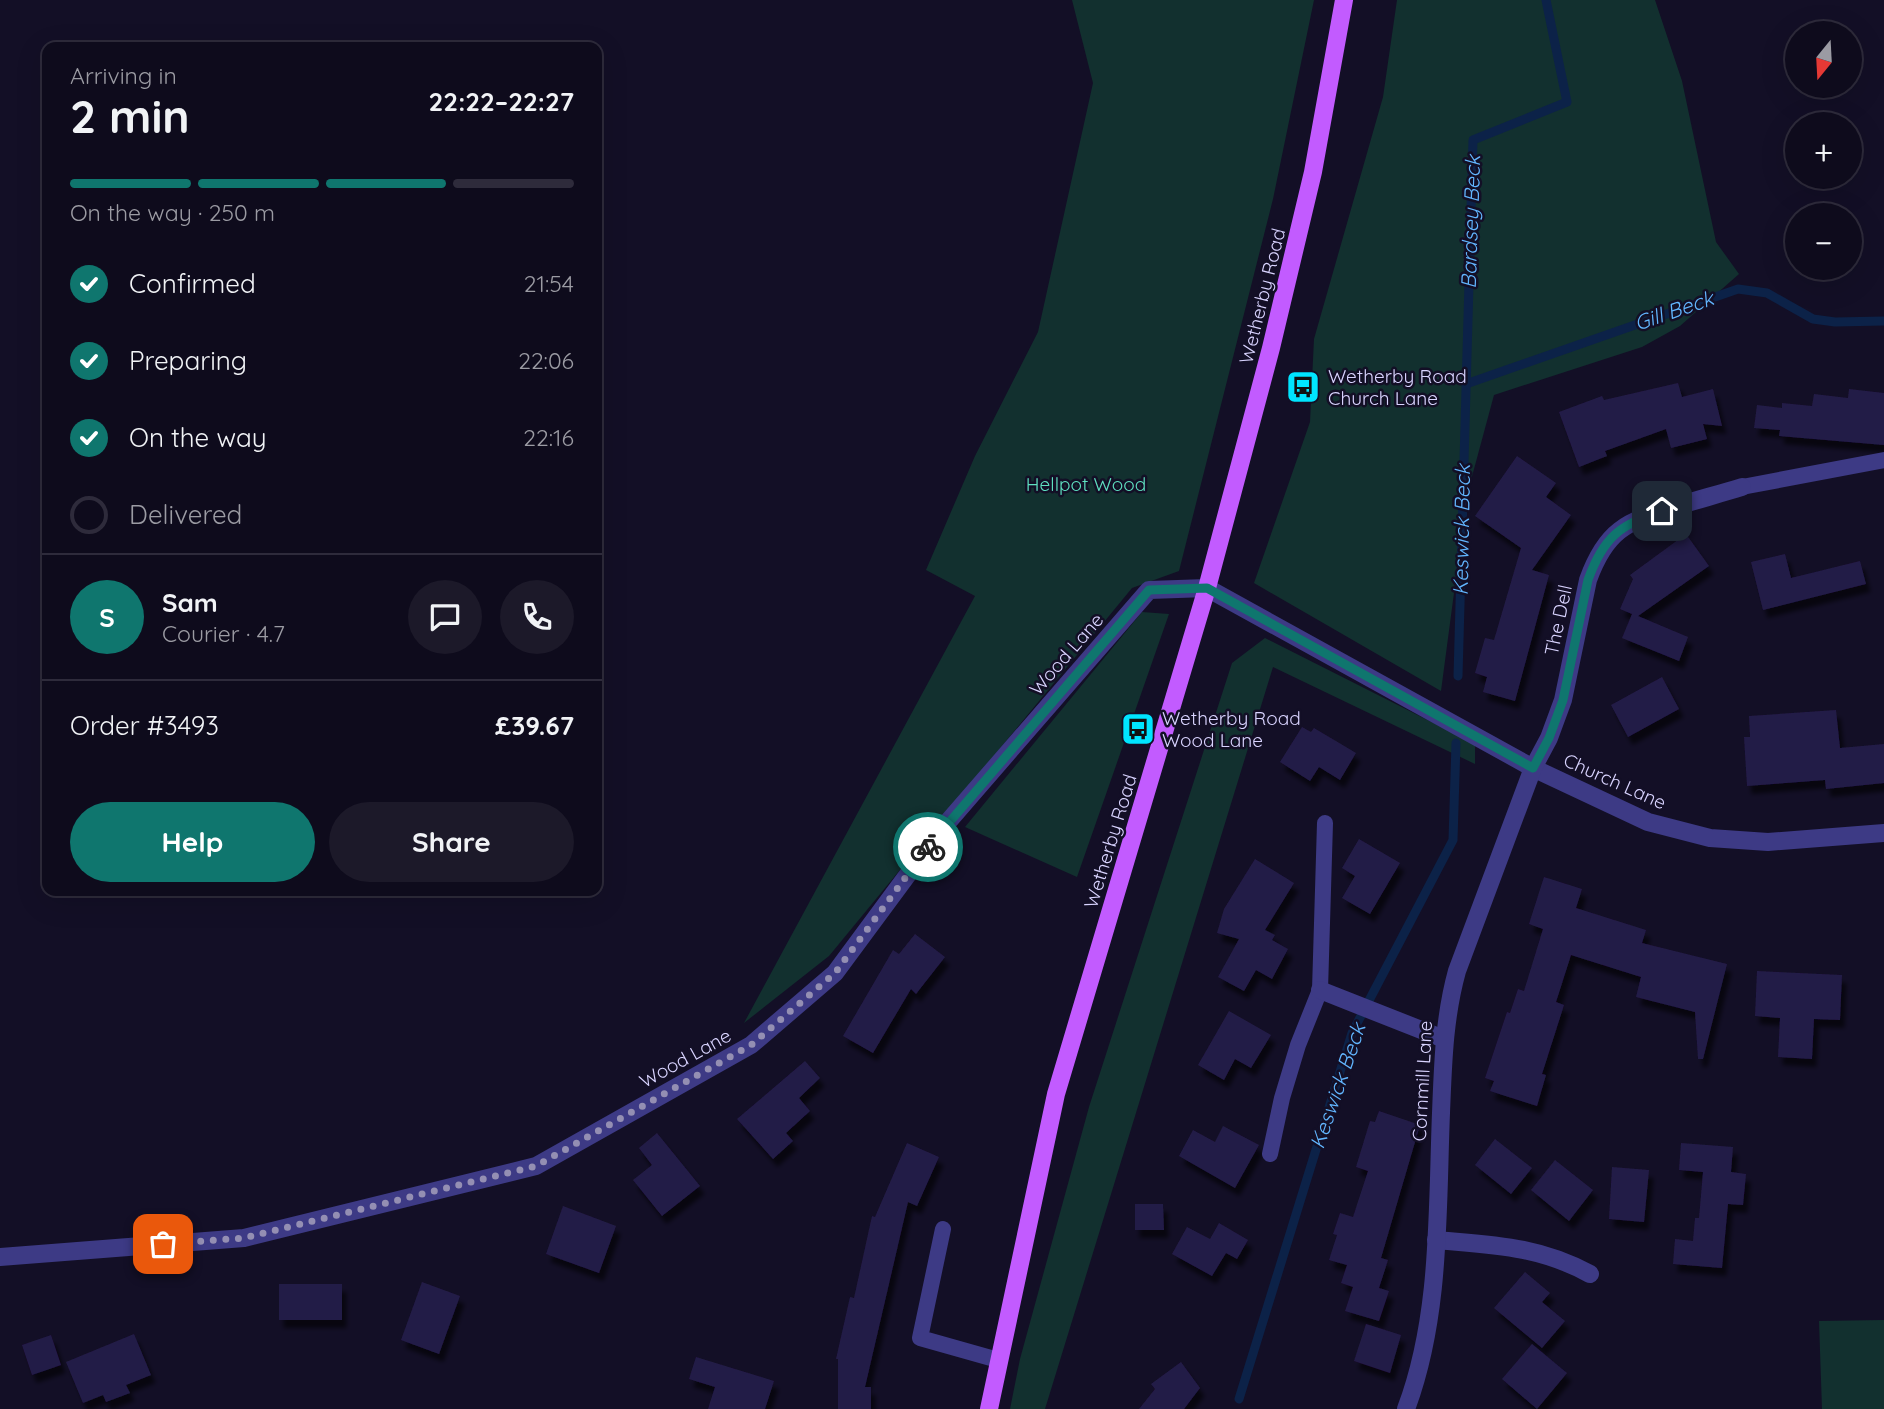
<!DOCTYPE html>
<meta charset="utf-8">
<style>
:root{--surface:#0e0b1c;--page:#1c1929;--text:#f1f3f6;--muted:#9b9ba3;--line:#2e2b3b;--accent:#0f766e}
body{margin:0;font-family:Quicksand,sans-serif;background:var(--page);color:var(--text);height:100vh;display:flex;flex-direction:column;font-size:26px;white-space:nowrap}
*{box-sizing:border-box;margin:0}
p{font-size:23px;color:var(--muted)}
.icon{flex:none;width:38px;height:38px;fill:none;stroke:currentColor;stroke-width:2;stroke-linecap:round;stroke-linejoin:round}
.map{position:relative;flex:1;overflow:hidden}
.details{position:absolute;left:42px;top:42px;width:560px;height:854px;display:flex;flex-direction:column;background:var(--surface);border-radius:14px;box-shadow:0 7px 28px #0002,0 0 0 2px var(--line)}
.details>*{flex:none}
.needle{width:46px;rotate:198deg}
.buttons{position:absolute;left:1785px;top:21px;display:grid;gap:14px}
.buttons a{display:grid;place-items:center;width:77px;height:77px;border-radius:50%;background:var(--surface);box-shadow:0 7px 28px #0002,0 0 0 2px var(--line);font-size:35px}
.pin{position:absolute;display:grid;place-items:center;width:60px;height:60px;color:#fff;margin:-30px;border-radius:14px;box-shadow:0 4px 10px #0006}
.courier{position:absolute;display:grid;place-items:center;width:70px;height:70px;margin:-35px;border:5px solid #0f766e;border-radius:50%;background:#fff;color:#222;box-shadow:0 2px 9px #0007}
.overview em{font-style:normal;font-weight:700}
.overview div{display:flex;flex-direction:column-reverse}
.overview{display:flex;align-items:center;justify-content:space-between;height:119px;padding:0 28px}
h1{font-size:46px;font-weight:700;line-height:52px}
.bar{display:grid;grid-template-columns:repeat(4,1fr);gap:10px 7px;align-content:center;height:84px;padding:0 28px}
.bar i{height:9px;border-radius:5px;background:var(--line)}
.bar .current{background:var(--accent)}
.bar p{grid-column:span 4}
.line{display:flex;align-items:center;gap:18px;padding:0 28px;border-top:2px solid var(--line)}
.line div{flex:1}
.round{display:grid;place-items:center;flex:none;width:74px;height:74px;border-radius:37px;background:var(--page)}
ol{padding:0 28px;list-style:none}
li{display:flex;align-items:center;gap:21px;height:77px}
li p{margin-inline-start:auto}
li .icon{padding:7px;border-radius:50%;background:var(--accent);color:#fff;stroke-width:4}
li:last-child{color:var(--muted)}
li i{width:38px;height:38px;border:4px solid var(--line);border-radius:50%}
.button{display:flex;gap:14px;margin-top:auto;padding:14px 28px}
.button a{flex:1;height:80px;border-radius:42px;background:var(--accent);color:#fff;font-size:28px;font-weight:700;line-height:80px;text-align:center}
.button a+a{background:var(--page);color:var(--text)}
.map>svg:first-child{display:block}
.green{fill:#12302f}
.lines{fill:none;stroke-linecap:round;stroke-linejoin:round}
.stream{stroke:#0c2248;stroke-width:9}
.building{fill:#241b47;filter:url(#shadow)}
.lane{stroke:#3d3a85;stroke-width:16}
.street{stroke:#3d3a85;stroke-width:18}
.primary{stroke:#c25bff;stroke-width:18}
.done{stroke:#948fb3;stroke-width:7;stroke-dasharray:0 12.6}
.route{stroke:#0f766e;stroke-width:9}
.labels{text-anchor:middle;stroke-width:5;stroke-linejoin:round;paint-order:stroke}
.street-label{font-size:19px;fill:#d9d4ff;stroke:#130f26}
.poi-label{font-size:19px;fill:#d9d4ff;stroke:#130f26;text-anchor:start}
.park-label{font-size:19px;fill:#5fe0c0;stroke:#130f26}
.water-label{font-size:21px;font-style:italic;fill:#62b6ff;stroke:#130f26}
</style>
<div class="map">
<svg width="1884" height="1409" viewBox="0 0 1884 1409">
<defs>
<filter id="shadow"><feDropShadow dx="4.5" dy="8" stdDeviation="2" flood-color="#0009"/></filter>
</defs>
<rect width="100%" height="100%" fill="#130f26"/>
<g class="green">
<path d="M1072,0H1314L1273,199L1179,571L1132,588L829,956L744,1023L975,596L926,570L975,456L1038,332L1093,83Z"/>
<path d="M1397,0H1655L1682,81L1716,242L1739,274L1680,326L1642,347L1494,395L1467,495L1441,691L1254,583L1310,422L1314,339L1383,97Z"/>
<path d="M1142,612L1169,614L1077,877L965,827Z"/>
<path d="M1265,638L1475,744V764L1273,667L1045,1409H1010L1020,1359L1089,1107L1232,663Z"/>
<path d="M1884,1320V1409H1822L1819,1321Z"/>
</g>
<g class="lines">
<g class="stream">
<path d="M1466,384L1738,289L1767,293L1813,319L1835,322L1884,321"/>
<path d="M1458,676L1473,140L1567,102L1546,0"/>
<path d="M1239,1399L1352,1033L1453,840L1456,743"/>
</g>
</g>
<g class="building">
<path d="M1678,383L1682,397L1713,389L1722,426L1703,424L1707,439L1671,448L1666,429L1605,451L1607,456L1579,467L1559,412L1602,396L1604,400Z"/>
<path d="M1849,389L1884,393V445L1779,436L1780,430L1754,428L1757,405L1782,408V403L1812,406L1814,394L1848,398Z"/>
<path d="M1517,456L1556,483L1546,497L1571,515L1532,570L1549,575L1515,701L1483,692L1487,677L1475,673L1485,638L1494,640L1521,548L1475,516Z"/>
<path d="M1686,534L1709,566L1638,616L1688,637L1679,661L1622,638L1632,614L1620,609L1633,579L1630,575Z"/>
<path d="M1785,554L1791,578L1860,561L1866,584L1763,610L1751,562Z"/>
<path d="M1662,677L1679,709L1628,737L1611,705Z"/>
<path d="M1836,710L1840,748L1884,744V783L1826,789L1825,780L1747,786L1744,737H1750L1749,716Z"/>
<path d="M1302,727L1311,732L1314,728L1356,753L1340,780L1319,767L1310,781L1280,762Z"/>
<path d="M1359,839L1400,863L1370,914L1342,898L1355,876L1342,868Z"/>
<path d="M1255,859L1294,883L1265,930L1275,935L1272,940L1288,949L1272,979L1256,970L1244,991L1218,977L1239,939L1217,933L1224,909Z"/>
<path d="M1544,877L1582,889L1576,908L1646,930L1642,943L1727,964L1703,1059H1698L1695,1012L1636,997L1641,977L1571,955L1556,1002L1564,1005L1542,1074L1546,1075L1537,1106L1490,1091L1494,1081L1485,1078L1507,1012L1510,1013L1518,989L1524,991L1543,929L1529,924Z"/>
<path d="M915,934L945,957L916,994L911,989L873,1053L843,1036L893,950L899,954Z"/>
<path d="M1757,971L1842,975L1840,1020L1814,1019L1812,1059L1778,1057L1780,1018L1755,1016Z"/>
<path d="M1229,1011L1271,1035L1251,1068L1235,1059L1224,1080L1198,1065Z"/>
<path d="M805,1061L820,1078L799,1098L810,1111L786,1133L793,1141L773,1159L737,1119Z"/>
<path d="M1379,1111L1420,1125L1381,1258L1388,1260L1379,1288L1389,1291L1379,1321L1345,1311L1353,1287L1341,1283L1347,1265L1329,1260L1337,1235L1333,1234L1340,1213L1353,1217L1368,1171L1356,1167L1370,1121L1375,1122Z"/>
<path d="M1223,1126L1259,1145L1235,1188L1179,1156L1193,1130L1215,1142Z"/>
<path d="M657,1133L700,1186L662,1216L633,1180L652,1165L639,1148Z"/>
<path d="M1495,1139L1532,1168L1511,1194L1475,1165Z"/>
<path d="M907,1143L939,1157L917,1206L908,1202L865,1387H871V1409H838V1359H836L850,1297L854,1298L872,1216L875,1217Z"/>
<path d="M1681,1143L1733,1147L1731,1172L1746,1174L1743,1205L1728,1204L1722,1268L1673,1264L1675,1239L1693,1241L1695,1218H1699L1703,1172L1679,1170Z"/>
<path d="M1555,1160L1593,1190L1569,1221L1531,1190Z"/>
<path d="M1612,1167L1649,1170L1644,1222L1609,1219Z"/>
<path d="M1135,1204H1163L1164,1230H1135Z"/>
<path d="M563,1206L616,1226L599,1273L546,1254Z"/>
<path d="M1219,1223L1248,1240L1237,1259L1226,1253L1212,1276L1172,1254L1187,1227L1210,1239Z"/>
<path d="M1525,1272L1550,1293L1542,1302L1565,1321L1542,1348L1494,1308Z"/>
<path d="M422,1282L460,1296L439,1354L401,1340Z"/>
<rect x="279" y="1284" width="63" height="36"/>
<path d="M1366,1324L1401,1335L1390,1373L1354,1361Z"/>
<path d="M134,1334L151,1375L126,1385L130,1393L106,1402L103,1395L83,1403L66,1362Z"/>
<path d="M51,1335L61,1365L32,1375L22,1345Z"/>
<path d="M1532,1344L1567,1373L1537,1409L1502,1379Z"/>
<path d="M696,1357L774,1381L765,1409H708L715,1387L689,1379Z"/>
<path d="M1181,1362L1200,1388L1184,1409H1139L1155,1389L1151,1384Z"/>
</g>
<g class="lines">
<g class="lane">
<path d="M1742,487L1884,460"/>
<path d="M1270,1154L1282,1098L1298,1045L1320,990L1325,823"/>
<path d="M943,1229L920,1338L998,1360"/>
</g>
<g class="street">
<path d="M1320,990L1444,1039"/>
<path d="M1436,1240C1493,1245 1539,1246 1590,1274"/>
<path d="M0,1257L244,1238L536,1166L751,1045L835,973L940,831L1149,590L1207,588L1533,768L1648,822L1710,838L1768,842L1884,833"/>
<path d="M1406,1409C1441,1316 1437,1211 1441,1113C1443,1064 1444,1018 1457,971L1533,768L1549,738L1563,700L1588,580C1606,530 1626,522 1674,507C1697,500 1719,494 1742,487"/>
</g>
<path class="primary" d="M989,1409L1056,1094L1207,588L1271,348L1313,172L1344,0"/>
</g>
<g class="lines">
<path class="done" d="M163,1244L244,1238L536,1166L751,1045L835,973L928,847"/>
<path class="route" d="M928,847L1149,590L1207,588L1533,768L1549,738L1563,700L1588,580C1603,538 1620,524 1662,511"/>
</g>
<defs>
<symbol id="bus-square" viewBox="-11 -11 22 22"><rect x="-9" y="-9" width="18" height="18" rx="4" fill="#00e5ff" stroke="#130f26"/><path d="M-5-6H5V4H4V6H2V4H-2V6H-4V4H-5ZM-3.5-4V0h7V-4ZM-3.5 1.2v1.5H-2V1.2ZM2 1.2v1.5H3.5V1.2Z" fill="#111"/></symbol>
</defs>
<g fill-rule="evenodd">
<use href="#bus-square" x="1284" y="368" width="38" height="38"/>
<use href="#bus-square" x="1119" y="710" width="38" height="38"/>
</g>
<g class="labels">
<g class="street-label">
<text transform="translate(1262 296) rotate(-76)" y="7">Wetherby Road</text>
<text transform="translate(1558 620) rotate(-78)" y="7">The Dell</text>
<text transform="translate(1066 654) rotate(-49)" y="7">Wood Lane</text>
<text transform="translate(1615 781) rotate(24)" y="7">Church Lane</text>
<text transform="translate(1110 841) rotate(-73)" y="7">Wetherby Road</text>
<text transform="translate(685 1058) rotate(-29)" y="7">Wood Lane</text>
<text transform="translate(1422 1081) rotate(-87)" y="7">Cornmill Lane</text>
</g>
<g class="poi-label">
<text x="1328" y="383">Wetherby Road<tspan x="1328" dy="22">Church Lane</tspan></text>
<text x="1162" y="725">Wetherby Road<tspan x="1162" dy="22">Wood Lane</tspan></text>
</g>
<g class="park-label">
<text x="1086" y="491">Hellpot Wood</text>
</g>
<g class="water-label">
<text transform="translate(1471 222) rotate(-88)" y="7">Bardsey Beck</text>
<text transform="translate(1674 311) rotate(-19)" y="7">Gill Beck</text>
<text transform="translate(1462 530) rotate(-89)" y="7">Keswick Beck</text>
<text transform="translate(1338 1086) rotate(-71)" y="7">Keswick Beck</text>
</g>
</g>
</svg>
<div class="buttons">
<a><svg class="needle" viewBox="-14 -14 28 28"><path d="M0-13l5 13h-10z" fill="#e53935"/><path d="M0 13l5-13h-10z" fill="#9b9ba3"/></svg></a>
<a>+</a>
<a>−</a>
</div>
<div class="pin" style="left:163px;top:1244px;background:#ea580c"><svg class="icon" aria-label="bag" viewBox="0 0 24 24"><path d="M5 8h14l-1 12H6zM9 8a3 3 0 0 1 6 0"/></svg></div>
<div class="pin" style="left:1662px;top:511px;background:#1f2937"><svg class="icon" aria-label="home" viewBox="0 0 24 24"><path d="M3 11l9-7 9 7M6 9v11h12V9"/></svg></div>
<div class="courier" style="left:928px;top:847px"><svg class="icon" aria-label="bike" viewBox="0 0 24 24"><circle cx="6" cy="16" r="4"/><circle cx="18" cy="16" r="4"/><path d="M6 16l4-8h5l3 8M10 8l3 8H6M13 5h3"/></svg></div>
<section class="details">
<div class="overview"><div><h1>2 min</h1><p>Arriving in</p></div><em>22:22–22:27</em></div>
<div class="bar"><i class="current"></i><i class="current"></i><i class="current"></i><i></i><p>On the way · 250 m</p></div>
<ol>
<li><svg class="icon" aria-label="check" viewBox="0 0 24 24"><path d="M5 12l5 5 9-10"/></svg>Confirmed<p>21:54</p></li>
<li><svg class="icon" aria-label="check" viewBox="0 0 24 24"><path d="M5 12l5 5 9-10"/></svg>Preparing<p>22:06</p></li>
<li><svg class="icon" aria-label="check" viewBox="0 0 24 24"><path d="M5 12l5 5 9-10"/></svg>On the way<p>22:16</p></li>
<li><i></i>Delivered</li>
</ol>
<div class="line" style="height:126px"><b class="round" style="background:var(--accent);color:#fff">S</b><div><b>Sam</b><p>Courier · 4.7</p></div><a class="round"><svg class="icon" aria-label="chat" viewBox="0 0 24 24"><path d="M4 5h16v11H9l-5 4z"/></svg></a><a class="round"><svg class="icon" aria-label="phone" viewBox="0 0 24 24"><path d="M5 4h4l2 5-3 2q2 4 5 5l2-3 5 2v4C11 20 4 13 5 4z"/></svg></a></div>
<div class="line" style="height:91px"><div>Order #3493</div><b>£39.67</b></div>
<div class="button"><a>Help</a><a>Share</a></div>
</section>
</div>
